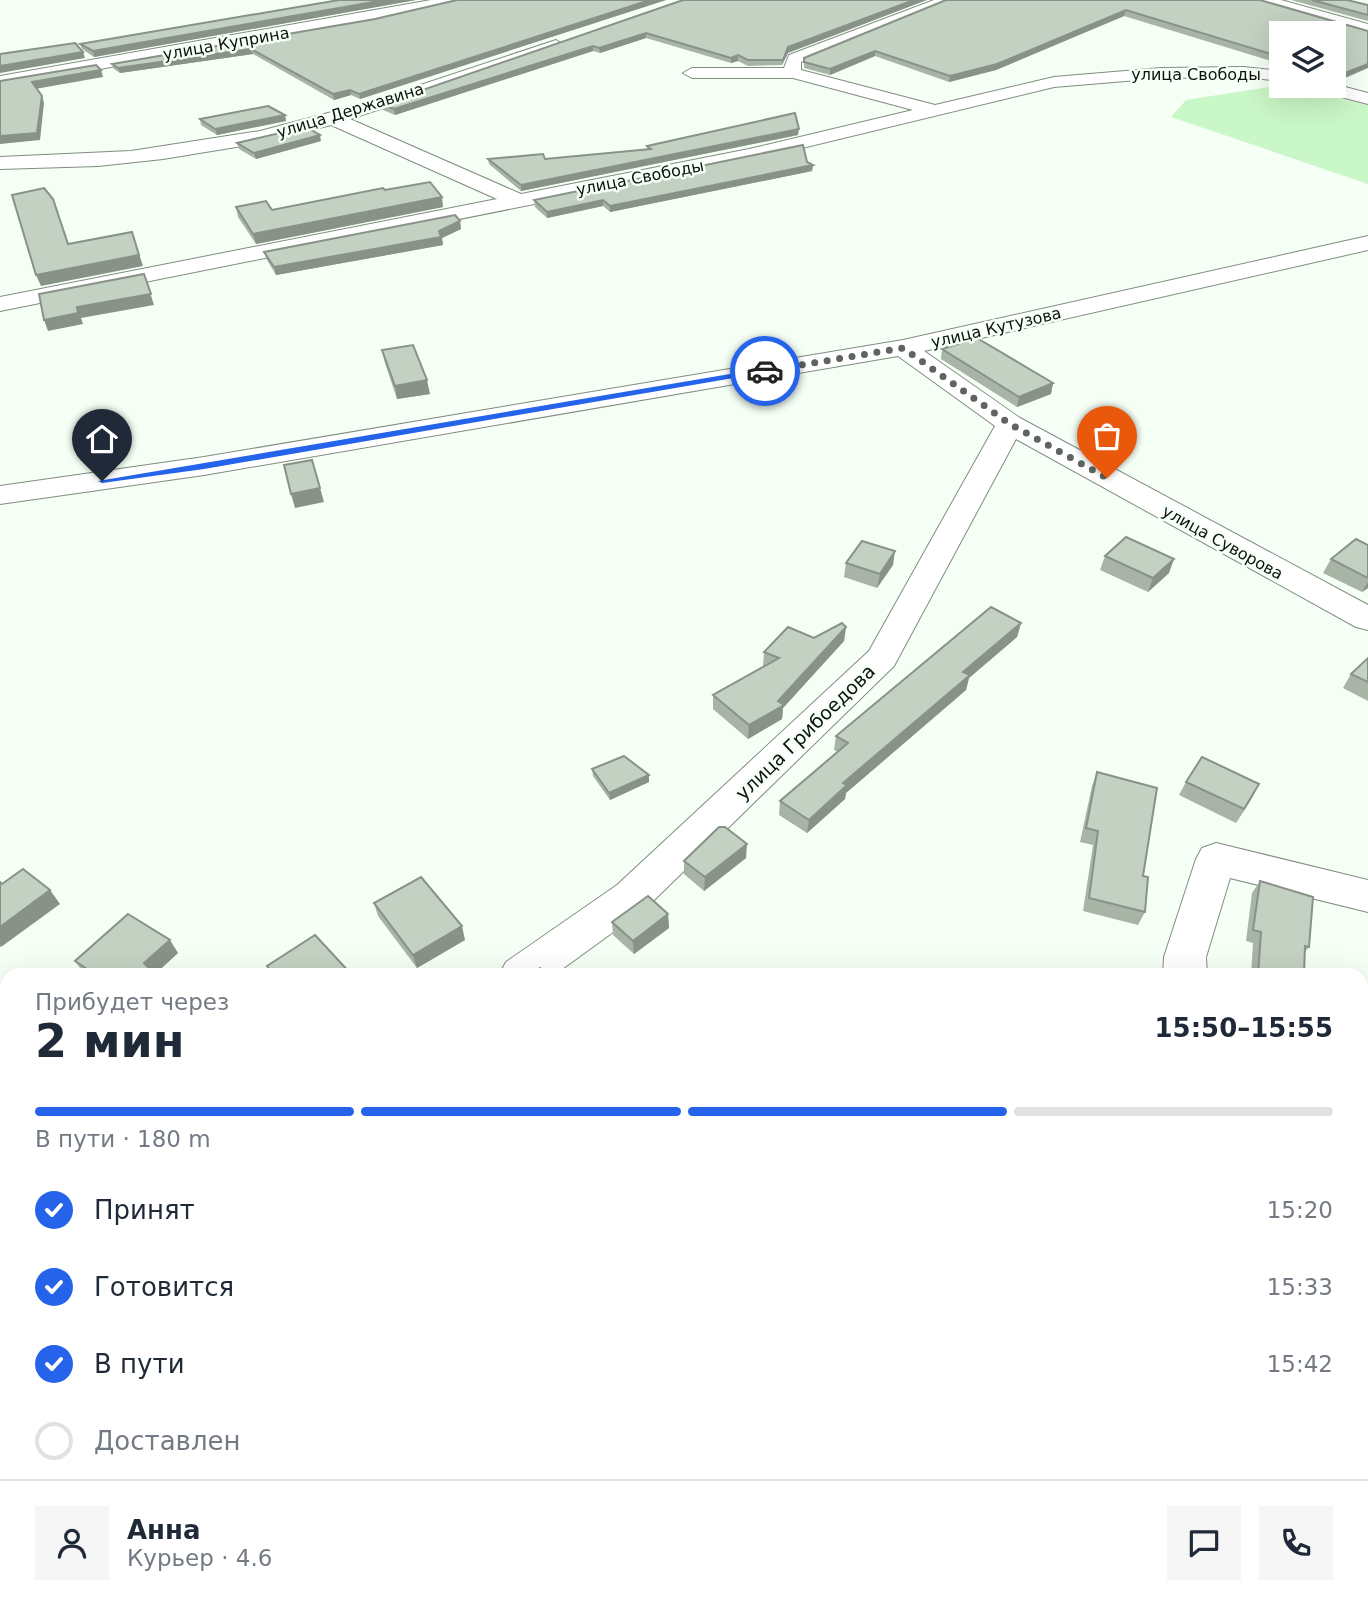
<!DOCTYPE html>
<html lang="ru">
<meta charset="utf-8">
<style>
:root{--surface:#fff;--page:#f6f6f7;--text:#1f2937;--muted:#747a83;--line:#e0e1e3;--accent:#2563eb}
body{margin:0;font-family:"DejaVu Sans",sans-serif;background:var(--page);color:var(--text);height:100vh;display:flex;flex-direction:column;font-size:26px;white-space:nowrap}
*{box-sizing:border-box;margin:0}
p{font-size:23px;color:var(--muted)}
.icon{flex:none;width:38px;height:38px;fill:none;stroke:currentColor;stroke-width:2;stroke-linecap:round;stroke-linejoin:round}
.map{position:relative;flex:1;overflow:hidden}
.drawer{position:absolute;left:0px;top:968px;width:1368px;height:653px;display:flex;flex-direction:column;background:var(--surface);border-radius:21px 21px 0 0;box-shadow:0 7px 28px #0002}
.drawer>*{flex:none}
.fabs{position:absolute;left:1269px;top:21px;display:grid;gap:14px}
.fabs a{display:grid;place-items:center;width:77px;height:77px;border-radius:0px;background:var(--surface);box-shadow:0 7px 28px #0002;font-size:35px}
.pin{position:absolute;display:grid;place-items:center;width:60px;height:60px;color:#fff;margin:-72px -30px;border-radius:50% 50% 50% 0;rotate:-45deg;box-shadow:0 0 7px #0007}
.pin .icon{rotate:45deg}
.courier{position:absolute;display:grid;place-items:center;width:70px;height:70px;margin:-35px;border:5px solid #2563eb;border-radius:50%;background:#fff;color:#222;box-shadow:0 2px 9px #0007}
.overview em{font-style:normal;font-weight:700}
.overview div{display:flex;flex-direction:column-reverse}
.overview{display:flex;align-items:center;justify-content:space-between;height:119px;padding:0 35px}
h1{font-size:46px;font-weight:700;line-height:52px}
.bar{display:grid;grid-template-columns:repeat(4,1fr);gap:10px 7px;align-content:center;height:84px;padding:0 35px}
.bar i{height:9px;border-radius:5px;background:var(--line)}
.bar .active{background:var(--accent)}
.bar p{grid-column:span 4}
.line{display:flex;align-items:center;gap:18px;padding:0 35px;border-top:2px solid var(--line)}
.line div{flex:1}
.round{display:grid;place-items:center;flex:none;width:74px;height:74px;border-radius:0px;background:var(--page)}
ol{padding:0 35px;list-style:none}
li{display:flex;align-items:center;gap:21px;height:77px}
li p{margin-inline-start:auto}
li .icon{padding:7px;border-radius:50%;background:var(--accent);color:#fff;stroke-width:4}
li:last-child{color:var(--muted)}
li i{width:38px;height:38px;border:4px solid var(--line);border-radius:50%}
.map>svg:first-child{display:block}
.green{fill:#caf7c7}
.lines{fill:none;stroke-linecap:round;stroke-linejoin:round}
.street-casing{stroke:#808d7f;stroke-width:2}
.secondary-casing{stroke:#808d7f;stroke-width:2}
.street{fill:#fff;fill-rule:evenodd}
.secondary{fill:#fff;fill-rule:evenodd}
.wall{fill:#a7b4a6}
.shaded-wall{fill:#889287}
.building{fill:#c2d1c1;stroke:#889287;stroke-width:2}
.route{fill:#2563eb}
.done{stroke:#5e655e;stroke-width:7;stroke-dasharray:0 12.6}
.labels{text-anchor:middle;stroke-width:5;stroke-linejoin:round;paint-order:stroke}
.far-street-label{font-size:16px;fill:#0d120d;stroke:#f5fff5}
.street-label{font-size:19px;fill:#0d120d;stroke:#f5fff5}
</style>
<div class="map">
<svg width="1368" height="1619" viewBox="0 0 1368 1619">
<rect width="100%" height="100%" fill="#f5fff5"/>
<path class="green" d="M1281,85L1368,105V184L1171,117L1186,100Z"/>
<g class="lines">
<defs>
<g id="street">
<path d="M431,0H460L457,3L375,22L0,86V76Z"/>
<path d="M934,0H956L801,62V70L935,105L1054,77L1161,68L1243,67L1281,71V81L1243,77L1161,78L1054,87L749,161L0,311V297L497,199L331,125L260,143L163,159L98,166L0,169V157L131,151L260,131L366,103L556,40L564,45L562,49L350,119L521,194L749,149L913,110L793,78H692L683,73L692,68H784L789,55Z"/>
<path d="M1334,84L1368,93V104L1314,90L1311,86Z"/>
<path d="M1368,236V250L924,351L1020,418L1368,605V630L1356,627L1016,439L894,666L645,909L554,975H499L506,962L617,885L869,651L995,426L898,356L204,475L0,504V486L204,457L903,340Z"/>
<path d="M1216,843L1368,880V912L1230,878L1206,957L1207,975H1163L1164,957L1196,859L1202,848Z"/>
<path d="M0,1036L7,1038V1085L0,1082Z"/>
<path d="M7,1390V1451L0,1454V1393Z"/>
<rect x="1125" y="1614" width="62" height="5"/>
</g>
<path id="secondary" d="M1256,0H1281L1368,24V34L1259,3Z"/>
</defs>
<use href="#street" class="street-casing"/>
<use href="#secondary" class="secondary-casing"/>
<use href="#street" class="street"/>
<use href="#secondary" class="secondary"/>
</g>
<g class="wall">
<path d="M339,0H416L94,57L82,49L80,44Z"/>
<path d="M457,0H666L360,99L351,95L334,100L253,54L120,73L114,69L112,64L375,19Z"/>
<path d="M683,0L788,53L782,65L748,66L738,61L731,63L646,38L600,53L593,51L395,115L383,110L382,104Z"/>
<path d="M946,0H1260L1368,31L1338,81L1334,80V33H1281V64L1124,16L996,70L949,82L875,56L830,75L804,68V58Z"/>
<path d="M1291,0H1347L1368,5V21Z"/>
<path d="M285,115L286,121L217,135L201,125L200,119Z"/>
<path d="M798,135L521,191L489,164L488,159H545L647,149V146Z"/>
<path d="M321,141L256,159L239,149L237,143Z"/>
<path d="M807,162L813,165L812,171L610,212L603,206L547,218L535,207L534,200Z"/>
<path d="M385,190L443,207L256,244L238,217L236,207L272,210Z"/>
<path d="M460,221L461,229L442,238L443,245L276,275L267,260L264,252Z"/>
<path d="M942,349L1053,383L1051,394L1017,407L941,359Z"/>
<path d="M382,350L430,394L397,399L385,363Z"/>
<path d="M1368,545V588L1362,592L1323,573L1331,559Z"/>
<path d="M1105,556L1169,573L1148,592L1100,570Z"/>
<path d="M846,563L893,565L877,588L844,577Z"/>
<path d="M1021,623L1017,637L969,678L966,690L846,793L845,799L807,833L779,815L780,801L838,752L834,750L836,736Z"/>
<path d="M846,627L844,641L783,708L782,719L748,739L713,709V695L765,666H763L764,652L814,638Z"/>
<path d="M1368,658V701L1343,688L1351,674Z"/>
<path d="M592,769L649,782L610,800L593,776Z"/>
<path d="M1097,772L1143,876L1145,912L1138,925L1083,911L1093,845L1080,842L1092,786Z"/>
<path d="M1186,782L1259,784L1236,823L1179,795Z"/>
<path d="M746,858L704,891L684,874V861Z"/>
<path d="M1260,881L1309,947L1305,952L1304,975H1251L1253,943L1246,941L1252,893Z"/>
<path d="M374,903L465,940L417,968L378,916Z"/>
<path d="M668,914L669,928L634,954L613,935L612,922Z"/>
<path d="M178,953L155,974L156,975H85L75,961Z"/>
<path d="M962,1614H979L993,1619H961Z"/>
</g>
<g class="shaded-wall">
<path d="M385,0H416L94,57L93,51Z"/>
<path d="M650,0H666L360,99L359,94Z"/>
<path d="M914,0H927L788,53L782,65L783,60L788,47Z"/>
<path d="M1126,10L1124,16L996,70L949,82L950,76Z"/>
<path d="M646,33V38L600,53L599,48Z"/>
<path d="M593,46V51L395,115L394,109Z"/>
<path d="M251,49L253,54L120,73L118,68Z"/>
<path d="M875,51V56L830,75V69Z"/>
<path d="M83,52L85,58L0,73V66Z"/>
<path d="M738,55V61L731,63V58Z"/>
<path d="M1368,64V68L1338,81L1340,75Z"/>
<path d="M101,70L103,77L35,89L32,82Z"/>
<path d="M350,90L351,95L334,100L333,94Z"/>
<path d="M42,96L44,103L40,140L0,144V136Z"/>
<path d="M285,115L286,121L217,135L215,129Z"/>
<path d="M799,129L798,135L521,191V185Z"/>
<path d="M320,135L321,141L256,159L254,153Z"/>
<path d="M813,165L812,171L610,212V206Z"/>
<path d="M442,197L443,207L256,244L253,234Z"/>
<path d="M603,200V206L547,218V212Z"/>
<path d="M460,221L461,229L442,238L443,245L276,275L274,267L439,231Z"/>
<path d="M132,232L143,266L41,286L36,275Z"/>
<path d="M144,274L154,305L81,318L83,324L48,331L44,320L77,307Z"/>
<path d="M427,380L430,394L397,399L395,386Z"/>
<path d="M1053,383L1051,394L1017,407L1019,397Z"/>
<path d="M320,488L324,502L295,508L291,494Z"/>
<path d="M895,551L893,565L877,588L880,574Z"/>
<path d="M1174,559L1169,573L1148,592L1153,578Z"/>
<path d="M1368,582V588L1362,592Z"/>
<path d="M1021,623L1017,637L969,678L966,690L846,793L845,799L807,833L809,820L843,783L963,672Z"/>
<path d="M846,627L844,641L783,708L782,719L748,739L749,725L778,701Z"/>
<path d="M649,775V782L610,800L609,793Z"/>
<path d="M1259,784L1252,798L1236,823L1244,809Z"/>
<path d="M747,844L746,858L704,891L705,877Z"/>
<path d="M50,890L60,904L1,947L0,946V927Z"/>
<path d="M668,914L669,928L634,954L633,941Z"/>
<path d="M462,926L465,940L417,968L413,955Z"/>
<path d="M170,940L178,953L154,975L144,963Z"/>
<path d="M7,1526V1538L0,1535V1534Z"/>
</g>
<g class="building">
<path d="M339,0H385L93,51L80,44Z"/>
<path d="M457,0H650L359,94L350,90L333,94L251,49L118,68L112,64L375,19Z"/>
<path d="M683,0H914L788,47L783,60H748L738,55L731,58L646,33L599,48L593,46L394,109L382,104Z"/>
<path d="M946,0H1260L1368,31V64L1340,75L1334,73V33H1281V57L1126,10L997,64L950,76L875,51L830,69L804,62V58Z"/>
<path d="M1312,0H1347L1368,5V15Z"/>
<path d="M75,43L83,52L0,66V54Z"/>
<path d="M96,65L101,70L32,82L42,96L37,133L0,136V81Z"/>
<path d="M268,106L285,115L215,129L200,119Z"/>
<path d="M795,113L799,129L521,185L488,159L543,154L545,159L651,149L647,146Z"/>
<path d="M306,127L320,135L254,153L237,143Z"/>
<path d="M803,145L807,162L813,165L610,206L603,200L547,212L534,200Z"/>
<path d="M430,182L442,197L253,234L236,207L266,201L272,210L383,188L385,190Z"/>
<path d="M44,188L53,199L68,244L132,232L139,255L36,275L12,195Z"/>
<path d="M455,215L460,221L439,231L441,237L274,267L264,252Z"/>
<path d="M144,274L151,294L77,307L78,313L44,320L39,294Z"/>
<path d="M977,338L1053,383L1019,397L942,349Z"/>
<path d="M413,345L427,380L395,386L382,350Z"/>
<path d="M312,460L320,488L291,494L284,465Z"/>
<path d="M1126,537L1174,559L1153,578L1105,556Z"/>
<path d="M1356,539L1368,545V578L1331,559Z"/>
<path d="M862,541L895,551L880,574L846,563Z"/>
<path d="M991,607L1021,623L963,672L970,675L843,783L847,785L809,820L780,801L848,743L836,736Z"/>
<path d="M842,623L846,627L778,701L784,705L749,725L713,695L779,658L764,652L788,627L814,638Z"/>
<path d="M1368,658V682L1351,674Z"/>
<path d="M624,756L649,775L609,793L592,769Z"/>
<path d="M1202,757L1259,784L1244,809L1186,782Z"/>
<path d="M1097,772L1157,788L1143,876L1148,877L1145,912L1089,898L1098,831L1086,828Z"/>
<path d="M719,827H725L747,844L705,877L684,861Z"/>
<path d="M23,869L50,890L0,927V882L2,884Z"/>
<path d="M421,877L462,926L413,955L374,903Z"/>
<path d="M1260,881L1313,897L1309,947L1305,946L1304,975H1258L1261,932L1253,930Z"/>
<path d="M648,896L668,914L633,941L612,922Z"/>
<path d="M128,914L170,940L144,963L156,975H96L75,961Z"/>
<path d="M315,935L352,975H274L267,966Z"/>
<path d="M540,968L548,975H531Z"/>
<path d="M7,1446V1526L0,1534V1454Z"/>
<path d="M967,1614H979L993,1619H967Z"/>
</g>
<path class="route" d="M765,368L768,372L204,469L102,483L98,481Z"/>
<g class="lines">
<path class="done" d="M765,371L903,348L1010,424L1107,478"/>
</g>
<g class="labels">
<g class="far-street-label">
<text transform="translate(226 43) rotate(-10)" y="6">улица Куприна</text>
<text x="1196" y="80">улица Свободы</text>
<text transform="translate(350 110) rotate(-17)" y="6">улица Державина</text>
<text transform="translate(640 177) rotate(-11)" y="6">улица Свободы</text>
<text transform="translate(996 327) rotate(-13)" y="6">улица Кутузова</text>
<text transform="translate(1223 542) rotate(29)" y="6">улица Суворова</text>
</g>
<g class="street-label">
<text transform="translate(805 732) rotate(-44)" y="7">улица Грибоедова</text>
</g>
</g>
</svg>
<div class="fabs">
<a><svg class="icon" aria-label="layers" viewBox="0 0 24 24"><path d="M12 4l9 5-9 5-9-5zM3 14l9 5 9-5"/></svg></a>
</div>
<div class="pin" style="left:1107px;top:478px;background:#ea580c"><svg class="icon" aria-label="bag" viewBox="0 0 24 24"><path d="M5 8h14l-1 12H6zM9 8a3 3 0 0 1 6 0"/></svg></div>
<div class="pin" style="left:102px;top:481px;background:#1f2937"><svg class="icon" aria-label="home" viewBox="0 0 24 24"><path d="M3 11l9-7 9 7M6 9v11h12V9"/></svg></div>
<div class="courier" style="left:765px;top:371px"><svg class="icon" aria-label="car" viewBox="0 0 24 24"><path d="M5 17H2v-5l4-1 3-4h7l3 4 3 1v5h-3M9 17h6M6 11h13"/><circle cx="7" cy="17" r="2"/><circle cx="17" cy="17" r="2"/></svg></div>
<section class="drawer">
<div class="overview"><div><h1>2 мин</h1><p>Прибудет через</p></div><em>15:50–15:55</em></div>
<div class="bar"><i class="active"></i><i class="active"></i><i class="active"></i><i></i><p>В пути · 180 m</p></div>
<ol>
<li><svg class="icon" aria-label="check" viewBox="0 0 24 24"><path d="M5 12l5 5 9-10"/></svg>Принят<p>15:20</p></li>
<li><svg class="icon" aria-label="check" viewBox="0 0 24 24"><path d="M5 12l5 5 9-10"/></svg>Готовится<p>15:33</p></li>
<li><svg class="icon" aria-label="check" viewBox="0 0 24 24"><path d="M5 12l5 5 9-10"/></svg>В пути<p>15:42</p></li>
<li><i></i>Доставлен</li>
</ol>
<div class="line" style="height:126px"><a class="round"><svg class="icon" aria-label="person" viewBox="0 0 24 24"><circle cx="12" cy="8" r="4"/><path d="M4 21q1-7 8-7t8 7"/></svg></a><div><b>Анна</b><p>Курьер · 4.6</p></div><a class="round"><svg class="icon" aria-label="chat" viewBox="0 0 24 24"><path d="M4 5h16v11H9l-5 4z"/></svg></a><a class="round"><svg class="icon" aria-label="phone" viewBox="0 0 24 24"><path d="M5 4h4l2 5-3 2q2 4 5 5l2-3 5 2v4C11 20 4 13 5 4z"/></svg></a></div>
</section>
</div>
